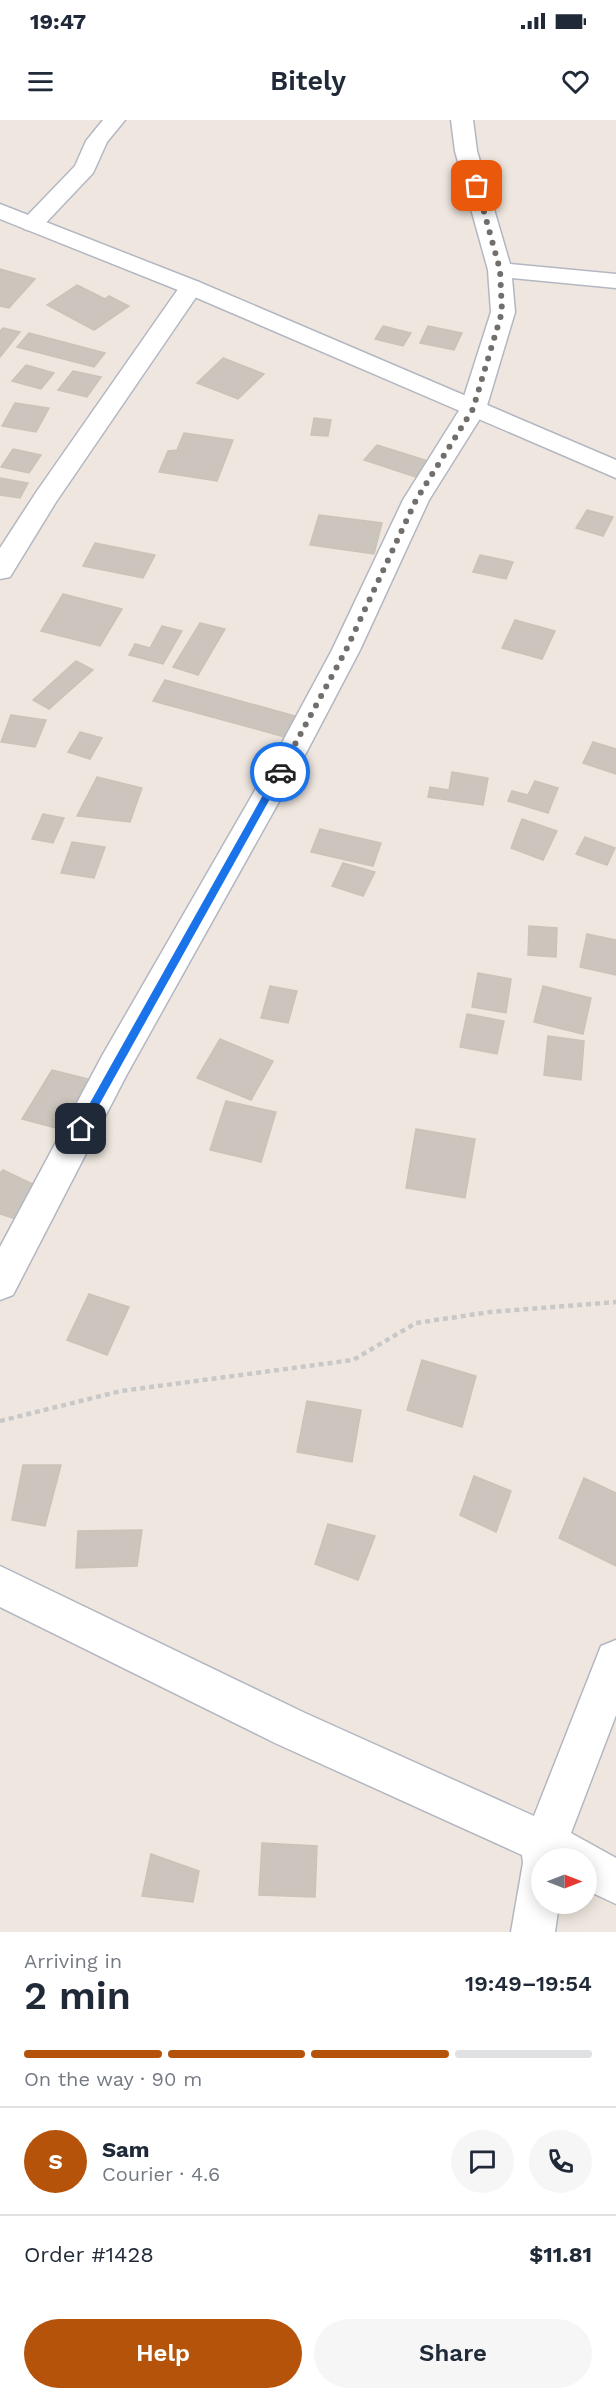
<!DOCTYPE html>
<meta charset="utf-8">
<style>
:root{--surface:#fff;--page:#f6f6f7;--text:#1f2937;--muted:#747a83;--line:#e0e1e3;--accent:#b45309}
body{margin:0;font-family:"Work Sans",sans-serif;background:var(--page);color:var(--text);height:100vh;display:flex;flex-direction:column;font-size:22px;white-space:nowrap}
*{box-sizing:border-box;margin:0}
p{font-size:20px;color:var(--muted)}
.icon{flex:none;width:33px;height:33px;fill:none;stroke:currentColor;stroke-width:2;stroke-linecap:round;stroke-linejoin:round}
.map{position:relative;height:1812px;overflow:hidden}
.details{display:flex;flex-direction:column;background:var(--surface);flex:1}
.details>*{flex:none}
.needle{width:39px;rotate:90deg}
.controls{position:absolute;left:531px;top:1728px;display:grid;gap:12px}
.controls a{display:grid;place-items:center;width:66px;height:66px;border-radius:50%;background:var(--surface);box-shadow:0 3px 15px #0003;font-size:30px}
.pin{position:absolute;display:grid;place-items:center;width:51px;height:51px;color:#fff;margin:-26px;border-radius:12px;box-shadow:0 3px 9px #0006}
.courier{position:absolute;display:grid;place-items:center;width:60px;height:60px;margin:-30px;border:4px solid #1a73e8;border-radius:50%;background:#fff;color:#222;box-shadow:0 2px 8px #0007}
.overview em{font-style:normal;font-weight:600}
.overview div{display:flex;flex-direction:column-reverse}
.overview{display:flex;align-items:center;justify-content:space-between;height:102px;padding:0 24px}
h1{font-size:39px;font-weight:600;line-height:45px}
.bar{display:grid;grid-template-columns:repeat(4,1fr);gap:9px 6px;align-content:center;height:72px;padding:0 24px}
.bar i{height:8px;border-radius:4px;background:var(--line)}
.bar .current{background:var(--accent)}
.bar p{grid-column:span 4}
.line{display:flex;align-items:center;gap:15px;padding:0 24px;border-top:2px solid var(--line)}
.line div{flex:1}
.round{display:grid;place-items:center;flex:none;width:63px;height:63px;border-radius:32px;background:var(--page)}
.button{display:flex;gap:12px;margin-top:auto;padding:12px 24px}
.button a{flex:1;height:69px;border-radius:36px;background:var(--accent);color:#fff;font-size:24px;font-weight:600;line-height:69px;text-align:center}
.button a+a{background:var(--page);color:var(--text)}
.status{display:flex;justify-content:space-between;align-items:center;height:42px;padding:0 30px;background:var(--surface);direction:ltr}
.status svg{height:16px;fill:currentColor}
header{display:flex;justify-content:space-between;align-items:center;height:78px;padding:0 24px;background:var(--surface);font-size:27px;font-weight:600}
.map>svg:first-child{display:block}
.building{fill:#cbc5bd;stroke:#cbc3b8;stroke-width:1.5}
.lines{fill:none;stroke-linecap:round;stroke-linejoin:round}
.minor-casing{stroke:#b3b7c2;stroke-width:3}
.tertiary-casing{stroke:#b3b7c2;stroke-width:3}
.path{stroke:#c8c8c8;stroke-width:4.5;stroke-dasharray:5 4;stroke-linecap:butt}
.minor{fill:#fff;fill-rule:evenodd}
.tertiary{fill:#fff;fill-rule:evenodd}
.route{fill:#1a73e8}
.done{stroke:#716e6b;stroke-width:6;stroke-dasharray:0 10.8}
</style>
<div class="status"><b>19:47</b><svg viewBox="0 0 49 12"><path d="M0 12V9h3v3zM5 12V6h3v6zM10 12V3h3v9zM15 12V0h3v12zM26 1h20v11H26zM47 4h2v5h-2z"/></svg></div>
<header><svg class="icon" aria-label="menu" viewBox="0 0 24 24"><path d="M4 6h16M4 12h16M4 18h16"/></svg>Bitely<svg class="icon" aria-label="heart" viewBox="0 0 24 24"><path d="M12 20l-8-8c-3-5 5-10 8-4 3-6 11-1 8 4z"/></svg></header>
<div class="map">
<svg width="616" height="1812" viewBox="0 0 616 1812">
<rect width="100%" height="100%" fill="#efe7df"/>
<g class="building">
<path d="M0,149L35,159L9,188L0,186Z"/>
<path d="M77,165L105,179L109,176L129,186L94,210L47,185Z"/>
<path d="M383,206L411,213L403,226L375,219Z"/>
<path d="M428,206L462,213L454,230L420,223Z"/>
<path d="M3,208L20,212L0,237V211Z"/>
<path d="M29,213L105,233L94,247L17,227Z"/>
<path d="M223,238L264,254L238,279L197,263Z"/>
<path d="M26,245L54,253L41,269L12,261Z"/>
<path d="M73,251L101,257L87,277L58,270Z"/>
<path d="M15,283L49,288L36,312L2,306Z"/>
<path d="M314,298L331,300L328,316L311,315Z"/>
<path d="M184,313L233,320L217,361L159,352L168,331L177,330Z"/>
<path d="M377,325L434,343L422,359L364,340Z"/>
<path d="M13,329L41,335L29,353L1,347Z"/>
<path d="M0,358L28,363L20,378L0,375Z"/>
<path d="M587,390L613,397L603,416L576,408Z"/>
<path d="M319,395L382,403L374,434L310,425Z"/>
<path d="M95,423L155,435L143,458L83,446Z"/>
<path d="M480,435L513,442L506,459L473,452Z"/>
<path d="M63,474L122,489L100,526L41,511Z"/>
<path d="M515,500L555,511L542,539L502,528Z"/>
<path d="M200,503L225,509L198,555L173,547Z"/>
<path d="M162,506L182,511L163,544L129,535L135,524L150,528Z"/>
<path d="M76,541L93,550L49,589L33,580Z"/>
<path d="M165,560L295,596L285,617L153,581Z"/>
<path d="M11,595L46,600L35,627L1,622Z"/>
<path d="M80,612L102,618L90,639L68,632Z"/>
<path d="M593,622L616,629V654L583,643Z"/>
<path d="M452,652L488,658L483,685L428,677L430,667L449,670Z"/>
<path d="M97,657L142,668L130,702L77,696Z"/>
<path d="M535,661L558,668L548,693L508,681L512,671L528,675Z"/>
<path d="M43,694L64,698L53,723L32,719Z"/>
<path d="M522,699L557,711L543,740L511,728Z"/>
<path d="M320,709L381,723L373,746L311,732Z"/>
<path d="M585,717L615,728L607,745L576,734Z"/>
<path d="M72,722L105,727L94,758L61,753Z"/>
<path d="M343,743L375,752L363,776L332,766Z"/>
<path d="M529,806L557,808L556,837L528,835Z"/>
<path d="M587,814L616,820V855L580,847Z"/>
<path d="M478,853L511,859L506,893L472,887Z"/>
<path d="M270,866L297,871L288,903L261,898Z"/>
<path d="M543,866L591,878L583,914L534,902Z"/>
<path d="M467,894L504,901L497,934L460,927Z"/>
<path d="M548,916L584,921L581,960L544,955Z"/>
<path d="M220,919L273,941L251,980L197,958Z"/>
<path d="M52,950L92,960L63,1010L22,999Z"/>
<path d="M226,981L276,992L261,1042L210,1030Z"/>
<path d="M416,1009L475,1019L465,1078L406,1068Z"/>
<path d="M3,1050L35,1065L16,1099L0,1094V1053Z"/>
<path d="M89,1174L129,1187L107,1235L67,1220Z"/>
<path d="M422,1240L476,1256L462,1307L407,1290Z"/>
<path d="M307,1281L361,1290L352,1342L297,1332Z"/>
<path d="M23,1345H61L45,1406L12,1400Z"/>
<path d="M474,1356L511,1371L496,1412L460,1395Z"/>
<path d="M584,1358L616,1373V1446L559,1418Z"/>
<path d="M328,1404L375,1416L358,1460L315,1444Z"/>
<path d="M142,1410L137,1446L76,1448L78,1411Z"/>
<path d="M262,1723L317,1726L315,1777L259,1775Z"/>
<path d="M151,1734L199,1751L193,1782L142,1776Z"/>
</g>
<g class="lines">
<defs>
<g id="minor">
<path d="M103,0H125L107,22L93,53L40,109L32,111L24,109L21,104L24,99L75,46L86,21Z"/>
<path d="M451,0H473L477,31L510,144L616,154V168L512,158L515,192L486,289L429,380L360,530L305,635L126,956L13,1175L0,1180V1127L102,936L277,632L332,530L403,380L460,289L491,192L488,150L455,31Z"/>
<path d="M191,160L199,162L203,167L56,382L10,457L0,459V428L37,371L183,162Z"/>
<path d="M0,1446L305,1593L534,1696L601,1526L616,1520V1595L571,1713L616,1738V1784L586,1770V1738H542V1784H559L555,1812H511L523,1743L522,1735L275,1623L0,1487Z"/>
</g>
<path id="tertiary" d="M0,84L199,162L616,340V358L183,172L0,99Z"/>
</defs>
<use href="#minor" class="minor-casing"/>
<use href="#tertiary" class="tertiary-casing"/>
<path class="path" d="M0,1301L121,1271L353,1240L416,1203L490,1192L616,1182"/>
<use href="#minor" class="minor"/>
<use href="#tertiary" class="tertiary"/>
</g>
<path class="route" d="M280,649L285,652L84,1012H77V1006L277,650Z"/>
<g class="lines">
<path class="done" d="M280,652L346,530L416,380L473,289L502,192L500,150L477,66"/>
</g>
</svg>
<div class="controls">
<a><svg class="needle" viewBox="-14 -14 28 28"><path d="M0-13l5 13h-10z" fill="#e53935"/><path d="M0 13l5-13h-10z" fill="#747a83"/></svg></a>
</div>
<div class="pin" style="left:477px;top:66px;background:#ea580c"><svg class="icon" aria-label="bag" viewBox="0 0 24 24"><path d="M5 8h14l-1 12H6zM9 8a3 3 0 0 1 6 0"/></svg></div>
<div class="pin" style="left:81px;top:1009px;background:#1f2937"><svg class="icon" aria-label="home" viewBox="0 0 24 24"><path d="M3 11l9-7 9 7M6 9v11h12V9"/></svg></div>
<div class="courier" style="left:280px;top:652px"><svg class="icon" aria-label="car" viewBox="0 0 24 24"><path d="M5 17H2v-5l4-1 3-4h7l3 4 3 1v5h-3M9 17h6M6 11h13"/><circle cx="7" cy="17" r="2"/><circle cx="17" cy="17" r="2"/></svg></div>
</div>
<section class="details">
<div class="overview"><div><h1>2 min</h1><p>Arriving in</p></div><em>19:49–19:54</em></div>
<div class="bar"><i class="current"></i><i class="current"></i><i class="current"></i><i></i><p>On the way · 90 m</p></div>
<div class="line" style="height:108px"><b class="round" style="background:var(--accent);color:#fff">S</b><div><b>Sam</b><p>Courier · 4.6</p></div><a class="round"><svg class="icon" aria-label="chat" viewBox="0 0 24 24"><path d="M4 5h16v11H9l-5 4z"/></svg></a><a class="round"><svg class="icon" aria-label="phone" viewBox="0 0 24 24"><path d="M5 4h4l2 5-3 2q2 4 5 5l2-3 5 2v4C11 20 4 13 5 4z"/></svg></a></div>
<div class="line" style="height:78px"><div>Order #1428</div><b>$11.81</b></div>
<div class="button"><a>Help</a><a>Share</a></div>
</section>
